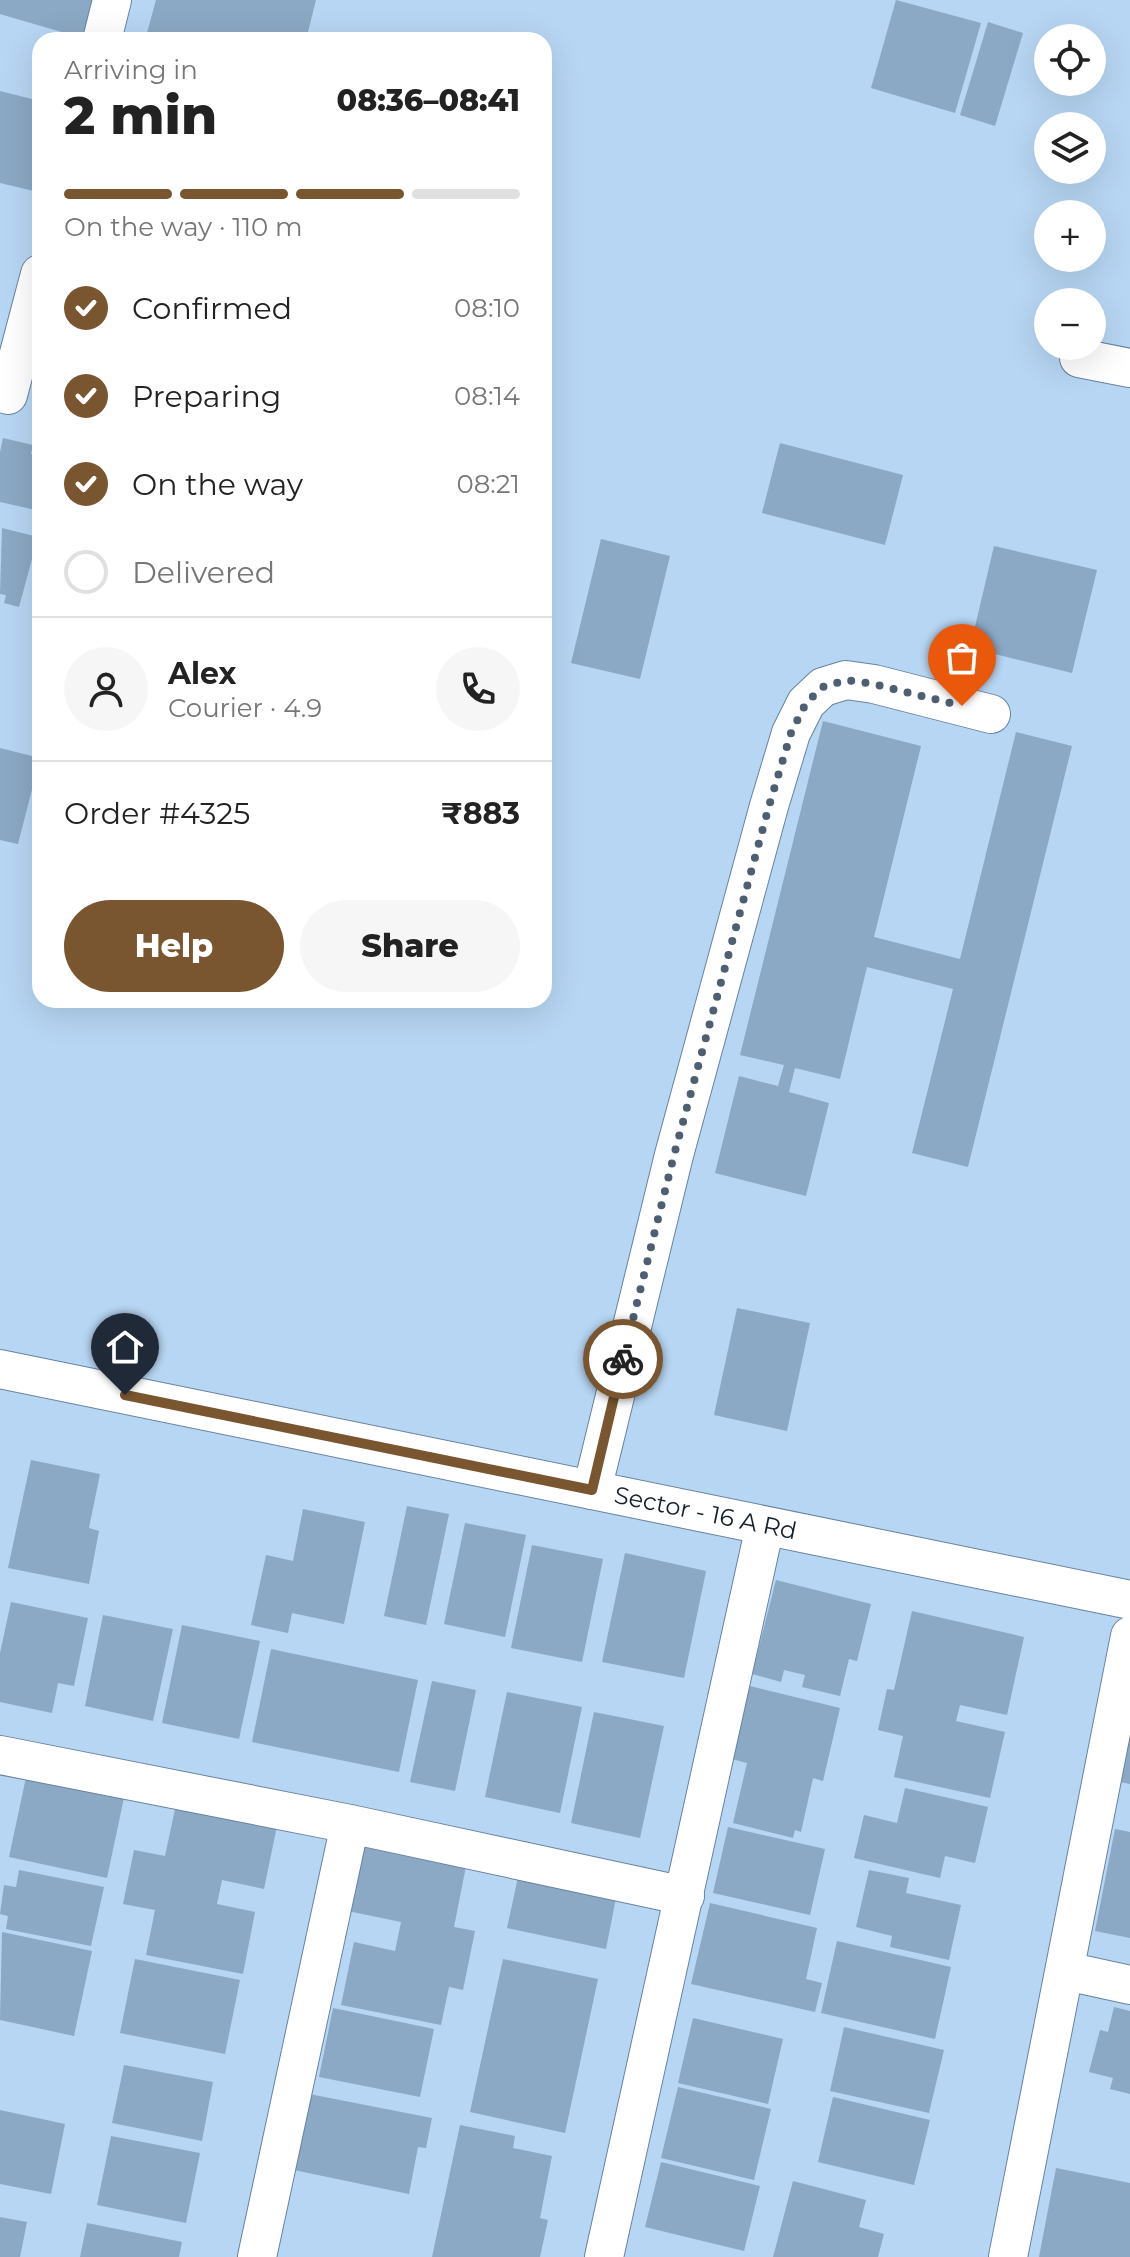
<!DOCTYPE html>
<meta charset="utf-8">
<style>
:root{--surface:#fff;--page:#f6f6f6;--text:#222;--muted:#767676;--line:#e0e0e0;--accent:#79562f}
body{margin:0;font-family:Montserrat,sans-serif;background:var(--page);color:var(--text);height:100vh;display:flex;flex-direction:column;font-size:30px;white-space:nowrap}
*{box-sizing:border-box;margin:0}
p{font-size:26px;color:var(--muted)}
.icon{flex:none;width:44px;height:44px;fill:none;stroke:currentColor;stroke-width:2;stroke-linecap:round;stroke-linejoin:round}
.map{position:relative;flex:1;overflow:hidden}
.side{position:absolute;left:32px;top:32px;width:520px;height:976px;display:flex;flex-direction:column;background:var(--surface);border-radius:24px;box-shadow:0 8px 32px #0002}
.side>*{flex:none}
.fabs{position:absolute;left:1034px;top:24px;display:grid;gap:16px}
.fabs a{display:grid;place-items:center;width:72px;height:72px;border-radius:50%;background:var(--surface);box-shadow:0 8px 32px #0002;font-size:40px}
.pin{position:absolute;display:grid;place-items:center;width:68px;height:68px;color:#fff;margin:-82px -34px;border-radius:50% 50% 50% 0;rotate:-45deg;box-shadow:0 0 8px #0007}
.pin .icon{rotate:45deg}
.courier{position:absolute;display:grid;place-items:center;width:80px;height:80px;margin:-40px;border:6px solid #79562f;border-radius:50%;background:#fff;color:#222;box-shadow:0 2px 10px #0007}
.head em{font-style:normal;font-weight:800}
.head div{display:flex;flex-direction:column-reverse}
.head{display:flex;align-items:center;justify-content:space-between;height:136px;padding:0 32px}
h1{font-size:52px;font-weight:800;line-height:60px}
.bar{display:grid;grid-template-columns:repeat(4,1fr);gap:12px 8px;align-content:center;height:96px;padding:0 32px}
.bar i{height:10px;border-radius:6px;background:var(--line)}
.bar .active{background:var(--accent)}
.bar p{grid-column:span 4}
.line{display:flex;align-items:center;gap:20px;padding:0 32px;border-top:2px solid var(--line)}
.line div{flex:1}
.round{display:grid;place-items:center;flex:none;width:84px;height:84px;border-radius:42px;background:var(--page)}
ol{padding:0 32px;list-style:none}
li{display:flex;align-items:center;gap:24px;height:88px}
li p{margin-inline-start:auto}
li .icon{padding:8px;border-radius:50%;background:var(--accent);color:#fff;stroke-width:4}
li:last-child{color:var(--muted)}
li i{width:44px;height:44px;border:4px solid var(--line);border-radius:50%}
.button{display:flex;gap:16px;margin-top:auto;padding:16px 32px}
.button a{flex:1;height:92px;border-radius:48px;background:var(--accent);color:#fff;font-size:32px;font-weight:800;line-height:92px;text-align:center}
.button a+a{background:var(--page);color:var(--text)}
.map>svg:first-child{display:block}
.building{fill:#8ba8c4}
.lines{fill:none;stroke-linecap:round;stroke-linejoin:round}
.minor-casing{stroke:#67839e;stroke-width:40}
.minor{stroke:#fff;stroke-width:38}
.done{stroke:#4d5f70;stroke-width:8;stroke-dasharray:0 14.4}
.route{stroke:#79562f;stroke-width:10}
.labels{text-anchor:middle;stroke-width:7;stroke-linejoin:round;paint-order:stroke}
.street-label{font-size:24px;fill:#141f2a;stroke:#ebf4fd}
</style>
<div class="map">
<svg width="1130" height="2257" viewBox="0 0 1130 2257">
<rect width="100%" height="100%" fill="#b7d6f3"/>
<g class="building">
<path d="M0,0H93L82,38L0,14Z"/>
<path d="M156,0H316L306,40H145Z"/>
<path d="M896,0L981,23L955,113L871,88Z"/>
<path d="M988,22L1023,33L995,126L960,115Z"/>
<path d="M0,91L40,101V166L34,191L0,183Z"/>
<path d="M3,438L33,445L31,454L40,456V511L0,502V452Z"/>
<path d="M780,443L903,475L885,545L762,513Z"/>
<path d="M2,528L38,537L19,607L4,603L6,595L0,594Z"/>
<path d="M601,539L670,556L640,679L571,663Z"/>
<path d="M994,546L1097,570L1072,673L970,648Z"/>
<path d="M823,721L921,746L874,937L960,959L1016,732L1072,746L968,1167L912,1153L953,989L867,967L840,1079L795,1068L789,1092L829,1103L806,1196L715,1173L739,1076L778,1086L784,1065L740,1055Z"/>
<path d="M0,748L40,758L18,844L0,840Z"/>
<path d="M737,1308L810,1323L787,1431L714,1415Z"/>
<path d="M31,1460L100,1474L89,1528L99,1531L89,1584L8,1568Z"/>
<path d="M407,1506L449,1514L426,1625L384,1616Z"/>
<path d="M303,1509L365,1522L344,1624L292,1613L288,1633L251,1625L266,1555L293,1561Z"/>
<path d="M465,1523L526,1535L505,1637L444,1624Z"/>
<path d="M532,1545L603,1559L582,1662L511,1648Z"/>
<path d="M625,1553L706,1571L684,1678L602,1662Z"/>
<path d="M776,1580L871,1604L857,1661L849,1659L840,1696L802,1687L805,1675L784,1670L781,1682L752,1674Z"/>
<path d="M11,1602L88,1618L74,1686L58,1683L52,1713L0,1702V1653Z"/>
<path d="M912,1611L1024,1637L1007,1715L960,1705L956,1721L1005,1732L990,1798L894,1777L903,1736L878,1730L887,1689L894,1690Z"/>
<path d="M103,1615L173,1629L153,1721L85,1706Z"/>
<path d="M182,1625L260,1641L239,1739L162,1723Z"/>
<path d="M271,1649L418,1680L399,1772L252,1742Z"/>
<path d="M432,1681L476,1690L455,1791L410,1782Z"/>
<path d="M746,1685L840,1708L823,1781L813,1778L801,1832L795,1830L793,1838L733,1823L747,1763L728,1758Z"/>
<path d="M507,1692L582,1707L560,1813L485,1797Z"/>
<path d="M594,1712L664,1726L640,1838L571,1823Z"/>
<path d="M1129,1739L1130,1740V1784L1120,1782Z"/>
<path d="M28,1768L126,1788L107,1878L9,1857Z"/>
<path d="M905,1788L988,1807L975,1863L945,1856L940,1878L854,1858L864,1815L897,1823Z"/>
<path d="M177,1800L278,1821L264,1889L222,1880L217,1904L255,1912L243,1974L146,1955L155,1910L123,1904L134,1850L165,1856Z"/>
<path d="M728,1827L825,1849L810,1915L713,1893Z"/>
<path d="M1115,1829L1130,1832V1938L1095,1931Z"/>
<path d="M359,1834L468,1856L454,1927L475,1931L463,1990L449,1987L441,2025L341,2005L354,1942L395,1951L401,1922L343,1910Z"/>
<path d="M520,1868L618,1888L606,1949L507,1928Z"/>
<path d="M19,1870L104,1887L91,1946L6,1929L8,1916L0,1914L4,1885L16,1887Z"/>
<path d="M869,1870L909,1878L906,1893L961,1905L949,1960L890,1947L892,1936L856,1927Z"/>
<path d="M710,1903L817,1928L806,1979L822,1983L815,2012L691,1984Z"/>
<path d="M2,1932L92,1951L74,2036L0,2020Z"/>
<path d="M837,1941L951,1967L935,2039L821,2013Z"/>
<path d="M135,1959L240,1980L225,2054L120,2033Z"/>
<path d="M503,1959L598,1979L565,2133L470,2112Z"/>
<path d="M1114,2007L1130,2011V2094L1110,2089L1113,2078L1089,2072L1100,2030L1108,2032Z"/>
<path d="M333,2008L434,2029L420,2097L319,2077Z"/>
<path d="M693,2018L783,2039L768,2104L678,2083Z"/>
<path d="M844,2027L944,2050L929,2113L830,2091Z"/>
<path d="M124,2065L213,2082L202,2141L112,2123Z"/>
<path d="M678,2087L771,2109L754,2180L661,2158Z"/>
<path d="M304,2093L432,2118L426,2148L418,2147L409,2194L289,2169Z"/>
<path d="M833,2097L930,2120L914,2185L818,2162Z"/>
<path d="M0,2110L65,2124L51,2194L0,2184Z"/>
<path d="M460,2125L515,2136L513,2148L552,2156L540,2218L548,2220L540,2257H432Z"/>
<path d="M111,2136L200,2153L186,2223L97,2205Z"/>
<path d="M661,2162L760,2186L744,2251L645,2227Z"/>
<path d="M1056,2168L1130,2183V2257H1039Z"/>
<path d="M793,2181L866,2200L859,2227L884,2234L878,2257H773Z"/>
<path d="M0,2217L27,2222L20,2257H0Z"/>
<path d="M87,2223L182,2242L179,2257H80Z"/>
</g>
<g class="lines">
<defs>
<g id="minor">
<path d="M102,40L112,0"/>
<path d="M1079,358L1130,368"/>
<path d="M8,395L40,274"/>
<path id="s1" d="M0,1369L1130,1600"/>
<path d="M592,1490L674,1155L769,806L791,733L806,703L823,687L846,680L874,684L991,714"/>
<path d="M0,1755L350,1824L685,1896"/>
<path d="M1066,1971L1130,1985"/>
<path d="M257,2257L350,1824"/>
<path d="M604,2257L765,1526"/>
<path d="M1008,2257L1130,1636"/>
</g>
</defs>
<use href="#minor" class="minor-casing"/>
<use href="#minor" class="minor"/>
</g>
<g class="lines">
<path class="done" d="M623,1359L674,1155L769,806L791,733L806,703L823,687L846,680L874,684L962,706"/>
<path class="route" d="M125,1395L592,1490L623,1359"/>
</g>
<g class="labels">
<g class="street-label">
<text dy="8" stroke="none"><textPath href="#s1" startOffset="720">Sector - 16 A Rd</textPath></text>
</g>
</g>
</svg>
<div class="fabs">
<a><svg class="icon" aria-label="locate" viewBox="0 0 24 24"><circle cx="12" cy="12" r="6"/><path d="M12 2v4M12 18v4M2 12h4M18 12h4"/></svg></a>
<a><svg class="icon" aria-label="layers" viewBox="0 0 24 24"><path d="M12 4l9 5-9 5-9-5zM3 14l9 5 9-5"/></svg></a>
<a>+</a>
<a>−</a>
</div>
<div class="pin" style="left:962px;top:706px;background:#ea580c"><svg class="icon" aria-label="bag" viewBox="0 0 24 24"><path d="M5 8h14l-1 12H6zM9 8a3 3 0 0 1 6 0"/></svg></div>
<div class="pin" style="left:125px;top:1395px;background:#1f2937"><svg class="icon" aria-label="home" viewBox="0 0 24 24"><path d="M3 11l9-7 9 7M6 9v11h12V9"/></svg></div>
<div class="courier" style="left:623px;top:1359px"><svg class="icon" aria-label="bike" viewBox="0 0 24 24"><circle cx="6" cy="16" r="4"/><circle cx="18" cy="16" r="4"/><path d="M6 16l4-8h5l3 8M10 8l3 8H6M13 5h3"/></svg></div>
<section class="side">
<div class="head"><div><h1>2 min</h1><p>Arriving in</p></div><em>08:36–08:41</em></div>
<div class="bar"><i class="active"></i><i class="active"></i><i class="active"></i><i></i><p>On the way · 110 m</p></div>
<ol>
<li><svg class="icon" aria-label="check" viewBox="0 0 24 24"><path d="M5 12l5 5 9-10"/></svg>Confirmed<p>08:10</p></li>
<li><svg class="icon" aria-label="check" viewBox="0 0 24 24"><path d="M5 12l5 5 9-10"/></svg>Preparing<p>08:14</p></li>
<li><svg class="icon" aria-label="check" viewBox="0 0 24 24"><path d="M5 12l5 5 9-10"/></svg>On the way<p>08:21</p></li>
<li><i></i>Delivered</li>
</ol>
<div class="line" style="height:144px"><a class="round"><svg class="icon" aria-label="person" viewBox="0 0 24 24"><circle cx="12" cy="8" r="4"/><path d="M4 21q1-7 8-7t8 7"/></svg></a><div><b>Alex</b><p>Courier · 4.9</p></div><a class="round"><svg class="icon" aria-label="phone" viewBox="0 0 24 24"><path d="M5 4h4l2 5-3 2q2 4 5 5l2-3 5 2v4C11 20 4 13 5 4z"/></svg></a></div>
<div class="line" style="height:104px"><div>Order #4325</div><b>₹883</b></div>
<div class="button"><a>Help</a><a>Share</a></div>
</section>
</div>
